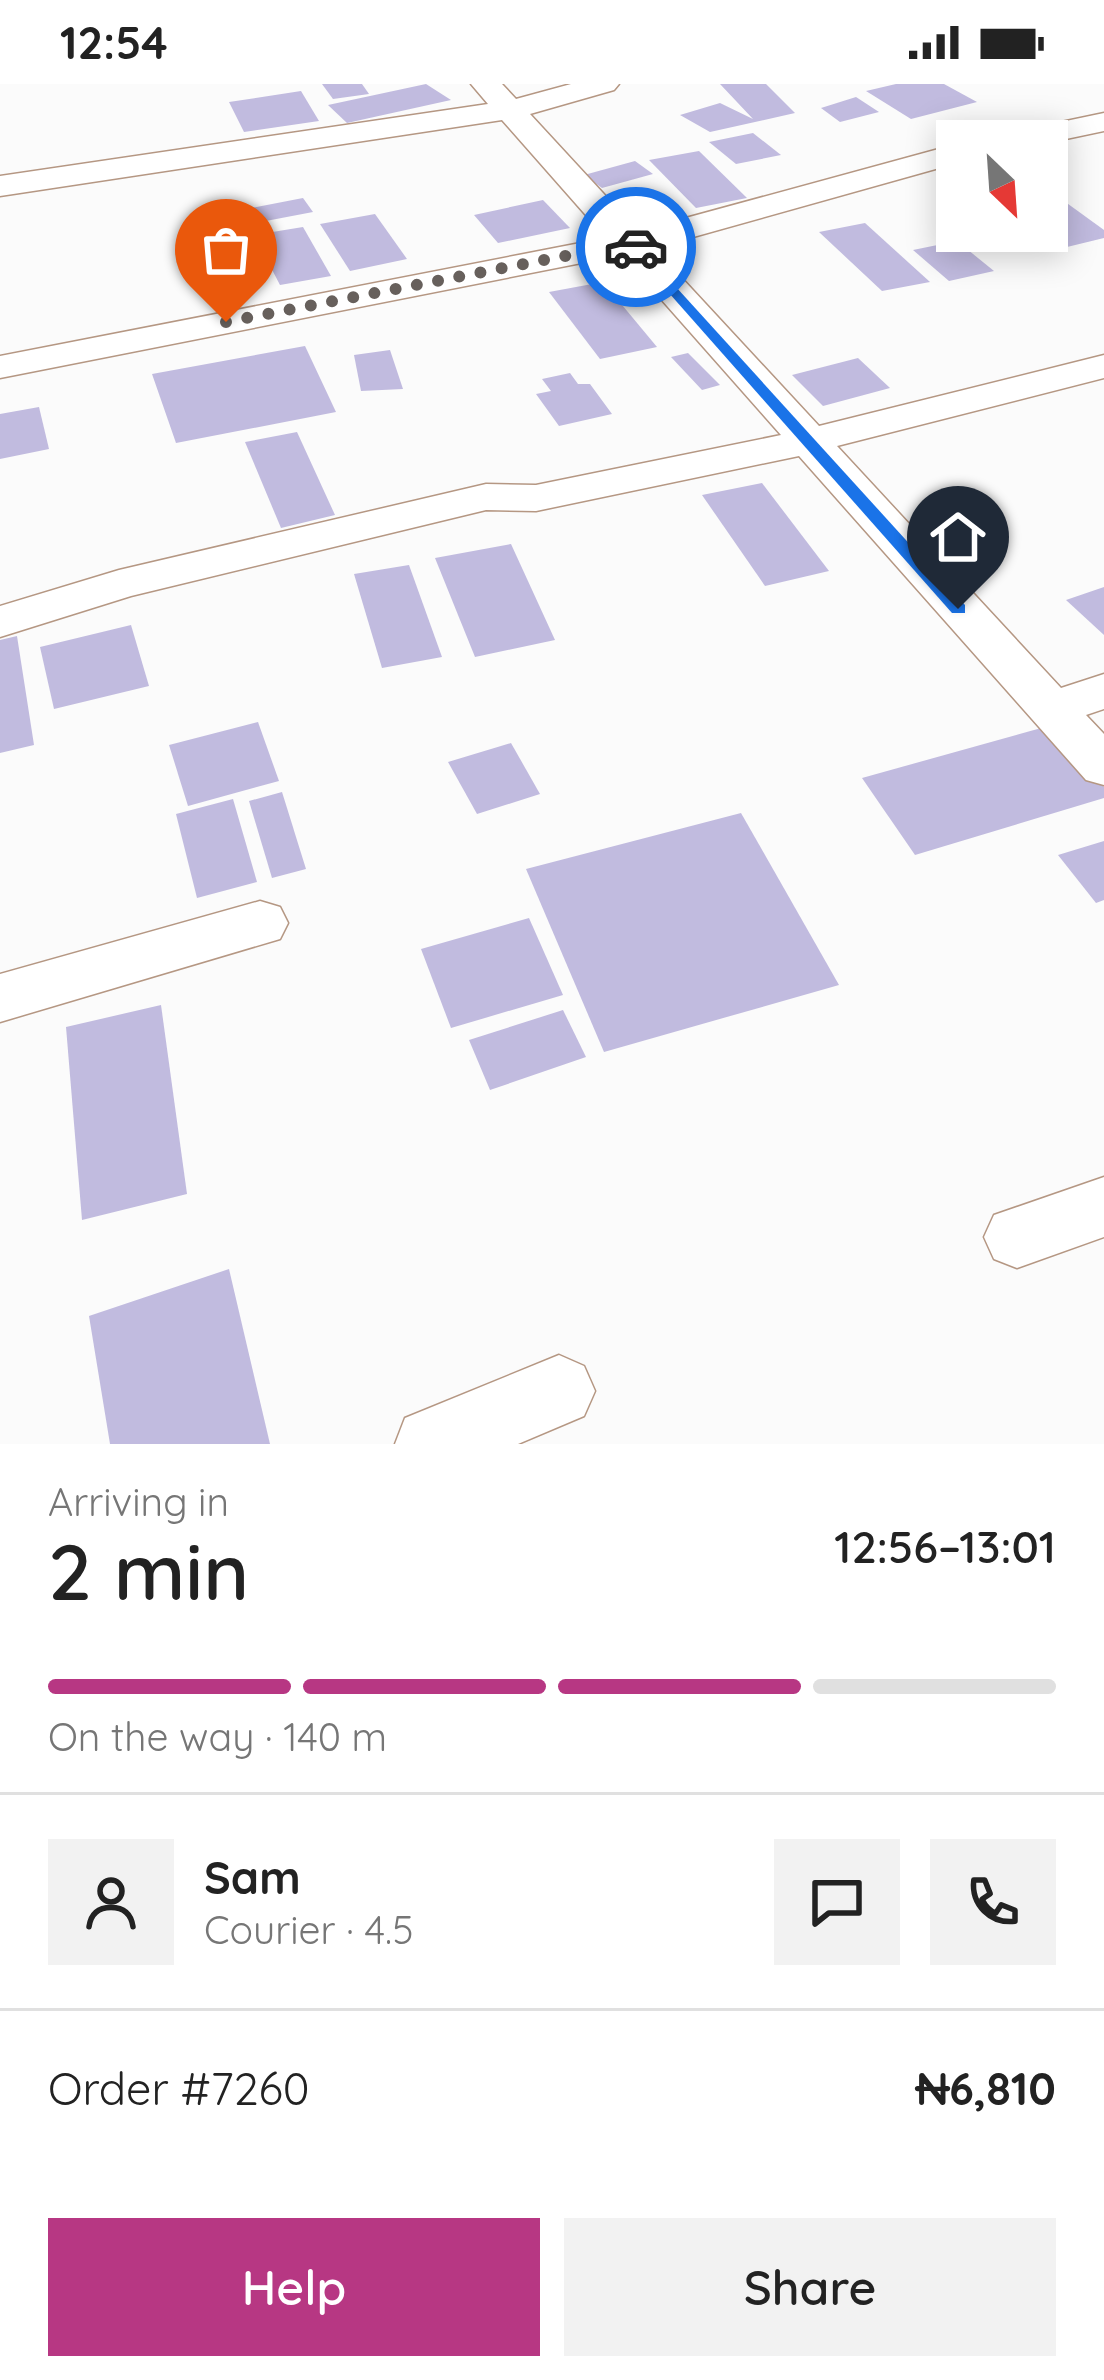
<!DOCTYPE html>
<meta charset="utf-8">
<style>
:root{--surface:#fff;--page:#f2f2f2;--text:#222;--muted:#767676;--line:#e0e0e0;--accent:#b73783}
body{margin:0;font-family:Quicksand,sans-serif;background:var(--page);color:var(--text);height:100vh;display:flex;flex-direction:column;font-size:45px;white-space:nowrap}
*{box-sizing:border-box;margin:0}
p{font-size:39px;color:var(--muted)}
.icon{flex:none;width:66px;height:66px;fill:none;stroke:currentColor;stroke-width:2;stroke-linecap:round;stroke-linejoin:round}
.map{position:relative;height:1360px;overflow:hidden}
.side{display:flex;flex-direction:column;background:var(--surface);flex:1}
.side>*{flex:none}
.needle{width:78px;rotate:155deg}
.fabs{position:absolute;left:936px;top:36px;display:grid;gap:24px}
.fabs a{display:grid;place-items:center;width:132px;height:132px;border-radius:0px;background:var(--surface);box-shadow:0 6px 30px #0003;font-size:60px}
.pin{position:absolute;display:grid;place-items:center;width:102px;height:102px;color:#fff;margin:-123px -51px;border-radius:50% 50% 50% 0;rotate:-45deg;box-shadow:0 0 12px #0007}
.pin .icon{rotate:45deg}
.courier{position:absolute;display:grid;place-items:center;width:120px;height:120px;margin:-60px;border:9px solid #1a73e8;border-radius:50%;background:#fff;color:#222;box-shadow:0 3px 15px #0007}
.overview em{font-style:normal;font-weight:600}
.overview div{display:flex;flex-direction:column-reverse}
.overview{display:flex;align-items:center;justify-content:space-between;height:204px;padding:0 48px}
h1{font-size:78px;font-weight:600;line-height:90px}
.bar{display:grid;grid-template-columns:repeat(4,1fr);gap:18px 12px;align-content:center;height:144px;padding:0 48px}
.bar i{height:15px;border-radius:9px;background:var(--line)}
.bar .current{background:var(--accent)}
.bar p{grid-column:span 4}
.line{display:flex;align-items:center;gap:30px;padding:0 48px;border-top:3px solid var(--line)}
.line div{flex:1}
.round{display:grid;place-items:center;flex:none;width:126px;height:126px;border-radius:0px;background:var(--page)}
.primary-button{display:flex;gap:24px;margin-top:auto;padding:24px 48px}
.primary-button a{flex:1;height:138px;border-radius:0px;background:var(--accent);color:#fff;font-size:48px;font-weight:600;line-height:138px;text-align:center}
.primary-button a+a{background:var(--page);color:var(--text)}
.status{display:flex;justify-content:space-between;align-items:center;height:84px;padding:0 60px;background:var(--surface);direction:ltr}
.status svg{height:33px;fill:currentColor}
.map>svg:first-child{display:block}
.building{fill:#c1bbdf}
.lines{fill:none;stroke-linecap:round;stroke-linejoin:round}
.minor-casing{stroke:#b59783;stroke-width:3}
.minor{fill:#fff;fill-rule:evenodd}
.route{fill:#1a73e8}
.done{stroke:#67605c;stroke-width:12;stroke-dasharray:0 21.6}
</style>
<div class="status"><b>12:54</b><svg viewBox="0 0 49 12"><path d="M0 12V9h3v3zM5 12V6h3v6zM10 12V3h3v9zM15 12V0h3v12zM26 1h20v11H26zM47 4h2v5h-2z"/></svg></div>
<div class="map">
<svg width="1104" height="1360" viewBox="0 0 1104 1360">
<rect width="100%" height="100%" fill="#fbfbfb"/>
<g class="building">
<path d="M322,0H362L369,10L333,15Z"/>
<path d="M426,0L451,16L347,39L328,21Z"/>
<path d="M720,0H766L795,29L710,48L680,31L720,19L753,35Z"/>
<path d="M896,0H944L977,18L911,35L866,7Z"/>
<path d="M301,7L319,37L244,48L229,18Z"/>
<path d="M856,13L879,28L840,38L821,24Z"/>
<path d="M753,49L781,71L736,80L709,58Z"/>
<path d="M699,67L747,114L696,124L649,76Z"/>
<path d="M635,77L653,90L602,104L584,91Z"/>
<path d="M303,114L313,128L234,143L225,129Z"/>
<path d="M543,116L570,144L498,159L474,131Z"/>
<path d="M1064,117L1104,146V154L1067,163L1047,147V121Z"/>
<path d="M375,130L407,175L350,187L320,140Z"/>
<path d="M865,139L930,198L882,207L819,148Z"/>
<path d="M303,143L331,192L280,201L254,151Z"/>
<path d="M957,157L994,187L949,197L913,166Z"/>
<path d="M603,198L657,263L600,275L549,208Z"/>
<path d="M305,262L336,328L176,359L152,290Z"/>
<path d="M390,266L403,305L361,307L354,271Z"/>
<path d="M688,269L720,301L702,306L671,273Z"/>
<path d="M858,274L890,304L823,322L792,291Z"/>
<path d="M570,289L578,300H590L612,330L559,342L536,310L551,307L542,295Z"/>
<path d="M39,323L49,365L0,375V330Z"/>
<path d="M297,348L335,431L281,444L245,358Z"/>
<path d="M762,399L829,487L765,502L702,411Z"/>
<path d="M511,460L555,556L475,573L435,474Z"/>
<path d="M409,481L442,573L382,584L354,490Z"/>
<path d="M1104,503V551L1066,516Z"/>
<path d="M131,541L149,602L54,625L40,563Z"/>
<path d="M17,552L34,661L0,669V556Z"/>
<path d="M258,638L279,697L188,722L169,661Z"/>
<path d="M1052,641L1104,703V714L915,771L862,694Z"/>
<path d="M511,659L540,710L477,730L448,678Z"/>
<path d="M282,708L306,785L272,794L249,717Z"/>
<path d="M233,715L257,798L197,814L176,730Z"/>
<path d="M741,729L839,901L604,968L526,785Z"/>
<path d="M1104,757V816L1096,819L1058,771Z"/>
<path d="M529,834L563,911L451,944L421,865Z"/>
<path d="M161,921L187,1110L82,1136L66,943Z"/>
<path d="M563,926L586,973L490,1006L469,956Z"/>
<path d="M229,1185L270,1360H110L89,1232Z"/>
</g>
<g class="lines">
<defs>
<g id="minor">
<path d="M471,0H502L516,15L571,0H619L614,6L530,30L638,147L957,60V79L654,164L819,342L1104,271V294L837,362L1061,604L1104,590V625L1086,631L1104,650V701L1086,696L799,372L536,427L486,426L131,512L0,553V522L119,486L486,400L536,401L781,351L622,171L0,294V272L606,154L502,36L0,112V92L488,20Z"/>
<path d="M1104,29V47L1047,59L999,57L1004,50Z"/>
<path d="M260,817L280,823L288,839L280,855L0,938V890Z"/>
<path d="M1104,1093V1153L1017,1184L994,1175L984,1153L994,1131Z"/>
<path d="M559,1271L584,1282L595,1307L584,1332L518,1360H395L405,1334Z"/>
</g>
</defs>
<use href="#minor" class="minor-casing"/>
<use href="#minor" class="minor"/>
</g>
<path class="route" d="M636,159L965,521V529H952L631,166Z"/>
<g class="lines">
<path class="done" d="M226,238L632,159L636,163"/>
</g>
</svg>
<div class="fabs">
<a><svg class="needle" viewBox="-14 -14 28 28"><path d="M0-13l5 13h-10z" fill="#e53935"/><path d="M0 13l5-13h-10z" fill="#767676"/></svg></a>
</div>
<div class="pin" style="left:226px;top:238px;background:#ea580c"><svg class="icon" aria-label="bag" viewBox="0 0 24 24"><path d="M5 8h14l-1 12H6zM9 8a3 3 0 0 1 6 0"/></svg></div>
<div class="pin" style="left:958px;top:525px;background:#1f2937"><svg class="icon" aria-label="home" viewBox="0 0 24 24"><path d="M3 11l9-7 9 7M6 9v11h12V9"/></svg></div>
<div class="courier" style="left:636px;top:163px"><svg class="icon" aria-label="car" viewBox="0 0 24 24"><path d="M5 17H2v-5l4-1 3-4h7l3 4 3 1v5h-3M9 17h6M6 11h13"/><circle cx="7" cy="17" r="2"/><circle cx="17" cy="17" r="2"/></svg></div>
</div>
<section class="side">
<div class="overview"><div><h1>2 min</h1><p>Arriving in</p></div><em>12:56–13:01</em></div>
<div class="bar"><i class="current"></i><i class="current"></i><i class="current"></i><i></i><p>On the way · 140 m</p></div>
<div class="line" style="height:216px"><a class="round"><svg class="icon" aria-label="person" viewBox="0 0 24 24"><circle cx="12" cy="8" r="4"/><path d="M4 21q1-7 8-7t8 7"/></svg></a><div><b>Sam</b><p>Courier · 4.5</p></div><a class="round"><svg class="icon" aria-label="chat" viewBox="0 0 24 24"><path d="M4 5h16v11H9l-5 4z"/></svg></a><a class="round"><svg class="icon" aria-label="phone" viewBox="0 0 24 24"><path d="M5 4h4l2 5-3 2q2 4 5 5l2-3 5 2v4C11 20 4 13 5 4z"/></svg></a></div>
<div class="line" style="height:156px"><div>Order #7260</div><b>₦6,810</b></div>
<div class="primary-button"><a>Help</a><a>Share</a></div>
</section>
